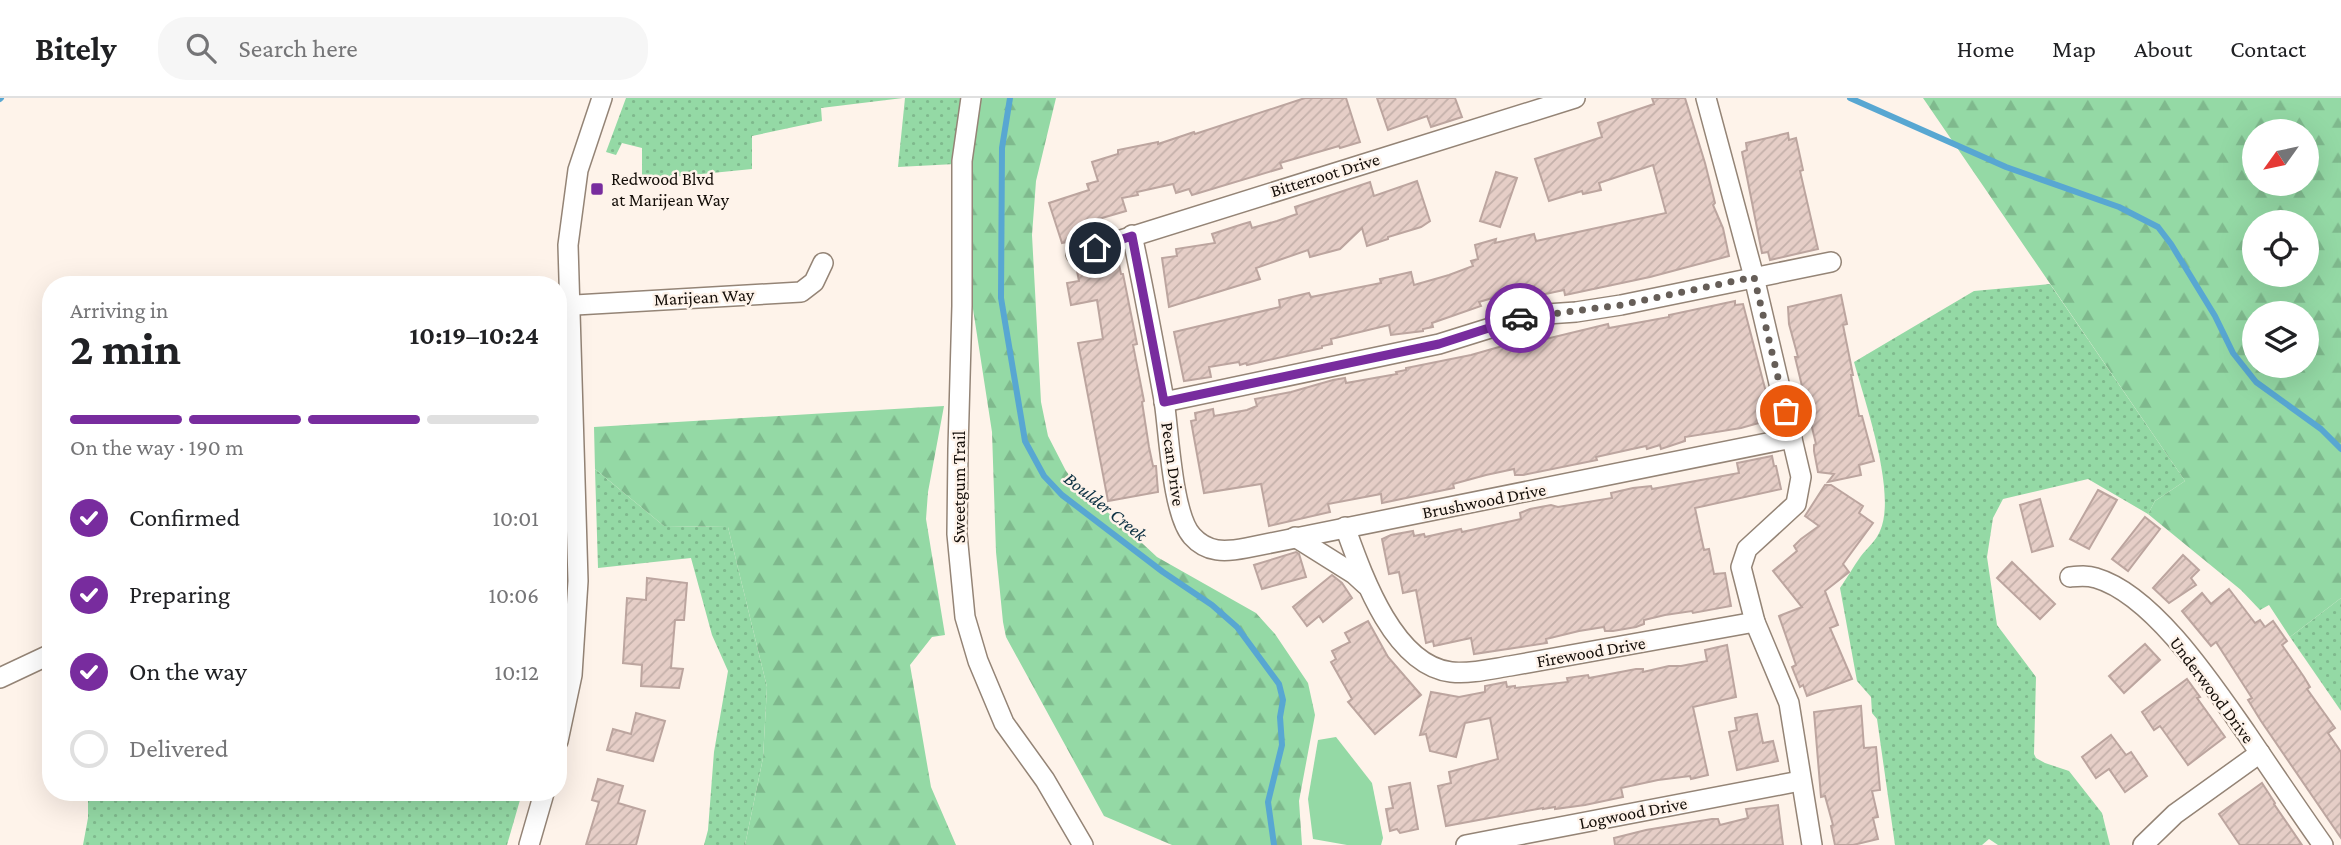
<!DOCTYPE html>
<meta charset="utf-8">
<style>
:root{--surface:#fff;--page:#f6f6f6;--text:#202124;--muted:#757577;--line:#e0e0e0;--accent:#782c9e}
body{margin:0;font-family:"Crimson Pro",serif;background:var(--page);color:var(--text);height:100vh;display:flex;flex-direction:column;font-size:26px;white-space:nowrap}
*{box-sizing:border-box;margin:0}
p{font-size:23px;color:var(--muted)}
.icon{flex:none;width:38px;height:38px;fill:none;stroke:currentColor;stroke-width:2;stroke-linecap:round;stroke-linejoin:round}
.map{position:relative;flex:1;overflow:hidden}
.side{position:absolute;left:42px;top:178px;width:525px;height:525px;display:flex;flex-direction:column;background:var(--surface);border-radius:28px;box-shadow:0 7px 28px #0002}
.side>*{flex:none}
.needle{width:46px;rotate:237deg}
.controls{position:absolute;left:2242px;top:21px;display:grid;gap:14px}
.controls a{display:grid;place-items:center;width:77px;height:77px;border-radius:50%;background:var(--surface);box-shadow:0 7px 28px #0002;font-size:35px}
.pin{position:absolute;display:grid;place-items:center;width:60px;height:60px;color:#fff;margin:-30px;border:4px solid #fff;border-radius:50%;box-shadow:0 2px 7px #0007}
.courier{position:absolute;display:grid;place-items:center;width:70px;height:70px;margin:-35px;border:5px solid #782c9e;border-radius:50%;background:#fff;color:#222;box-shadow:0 2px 9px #0007}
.overview em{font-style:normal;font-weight:700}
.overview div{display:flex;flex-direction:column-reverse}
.overview{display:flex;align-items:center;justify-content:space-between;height:119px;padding:0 28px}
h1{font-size:46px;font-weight:700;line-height:52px}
.bar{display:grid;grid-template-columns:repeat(4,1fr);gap:10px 7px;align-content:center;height:84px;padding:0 28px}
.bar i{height:9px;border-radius:5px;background:var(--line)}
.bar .on{background:var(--accent)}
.bar p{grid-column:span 4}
ol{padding:0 28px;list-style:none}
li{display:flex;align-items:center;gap:21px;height:77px}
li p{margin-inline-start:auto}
li .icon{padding:7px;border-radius:50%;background:var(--accent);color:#fff;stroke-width:4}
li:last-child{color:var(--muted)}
li i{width:38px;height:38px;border:4px solid var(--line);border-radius:50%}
header{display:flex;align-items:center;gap:42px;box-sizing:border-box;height:98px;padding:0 35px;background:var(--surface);border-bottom:2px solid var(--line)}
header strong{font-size:33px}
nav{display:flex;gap:38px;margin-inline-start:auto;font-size:24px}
.search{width:490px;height:63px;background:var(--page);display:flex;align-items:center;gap:18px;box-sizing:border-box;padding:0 24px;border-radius:28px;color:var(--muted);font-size:26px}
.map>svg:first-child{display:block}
.grass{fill:url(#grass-dots)}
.forest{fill:url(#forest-firs);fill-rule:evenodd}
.green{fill:#94d9a5}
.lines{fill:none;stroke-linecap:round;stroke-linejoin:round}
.stream{stroke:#58a7d2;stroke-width:6}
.building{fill:url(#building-hatch);stroke:#bca59f;stroke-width:2}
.minor-casing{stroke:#948476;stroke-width:22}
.minor{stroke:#fff;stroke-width:19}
.done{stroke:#665e58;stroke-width:7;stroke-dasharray:0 12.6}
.route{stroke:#782c9e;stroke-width:9}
.poi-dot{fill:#782c9e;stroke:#fef3ea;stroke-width:2.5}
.labels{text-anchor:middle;stroke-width:5;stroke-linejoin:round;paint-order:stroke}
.street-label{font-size:18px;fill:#140e09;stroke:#fef3ea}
.poi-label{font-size:18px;fill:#140e09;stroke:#fef3ea;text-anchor:start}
.water-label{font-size:19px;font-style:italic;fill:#0c3042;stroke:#fef3ea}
</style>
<header>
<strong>Bitely</strong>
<div class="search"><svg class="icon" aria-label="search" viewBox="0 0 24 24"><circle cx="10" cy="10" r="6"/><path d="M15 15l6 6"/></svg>Search here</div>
<nav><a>Home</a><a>Map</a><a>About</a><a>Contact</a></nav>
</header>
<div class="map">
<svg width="2341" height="747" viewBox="0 0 2341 747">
<defs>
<pattern id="grass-dots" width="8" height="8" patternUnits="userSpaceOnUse" patternTransform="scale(1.75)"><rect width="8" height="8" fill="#94d9a5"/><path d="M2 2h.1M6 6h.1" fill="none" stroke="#7fb98d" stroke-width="1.8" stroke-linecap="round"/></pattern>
<pattern id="forest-firs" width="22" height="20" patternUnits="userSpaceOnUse" patternTransform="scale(1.75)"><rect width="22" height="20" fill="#94d9a5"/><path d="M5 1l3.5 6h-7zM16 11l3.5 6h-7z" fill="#7fb98d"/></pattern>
<pattern id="building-hatch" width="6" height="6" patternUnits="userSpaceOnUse" patternTransform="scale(1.75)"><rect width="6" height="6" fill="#e6cec7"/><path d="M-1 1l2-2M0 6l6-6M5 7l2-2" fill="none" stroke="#c4b0aa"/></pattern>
</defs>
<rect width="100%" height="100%" fill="#fef3ea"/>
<g class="grass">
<path d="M626,0H903L821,10L822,23L752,38V71L642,82V50L622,45L616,57L606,54Z"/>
<path d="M905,0H963L955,66L898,69Z"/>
<path d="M2050,186L2185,383L2155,403L2148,416L2088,381L2003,401L1993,420L1987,459L1997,527L2036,579L2034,656L2036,660L2045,665L2069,673L2102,715L2110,747H1998L1989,741L1982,747H1895L1877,621L1872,615L1871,599L1857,583L1840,490C1847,480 1853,469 1861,458C1867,450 1876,443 1880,433C1897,395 1865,304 1854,264L1974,193Z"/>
<path d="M595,371L664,428L728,429L767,589L763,660L745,747H704L708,732L714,654L728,573L712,537L691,460L598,470Z"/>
<path d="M2341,500V613L2290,539Z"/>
<path d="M88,695H522L507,747H83L88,720Z"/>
</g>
<g class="forest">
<path d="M980,0H1056L1036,83L1032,137L1041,304L1048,338L1066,373L1087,399L1115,420L1157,459L1256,515L1275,536L1308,585L1315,617L1299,703L1302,747H1172L1104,718L1006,539L1003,524L996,454L992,334L973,211L971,60Z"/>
<path d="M1923,0H2341V500L2290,539L2269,507L2260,512L2241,492L2148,416L2155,403L2185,383ZM2254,33H2306V86H2254ZM2254,124H2306V177H2254ZM2254,215H2306V268H2254Z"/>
<path d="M944,308L928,394L926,421L945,537L932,539L910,567L931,689L956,747H745L763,660L767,589L728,429L664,428L595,371L594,329Z"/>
</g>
<path class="green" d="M1336,639L1372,685L1383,740L1381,747H1347L1313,741L1308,701L1318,642Z"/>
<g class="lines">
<g class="stream">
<path d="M1010,0L1002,50L1001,200L1025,343L1044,378L1062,397L1163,474L1212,507L1237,529L1279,586L1283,602L1280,619L1282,647L1268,704L1274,747"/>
<path d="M1850,0L2006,69L2119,109L2158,129L2171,146L2215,218L2233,255L2256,284L2321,331L2341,351"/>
<path d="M0,1L1,0"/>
</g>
</g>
<g class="building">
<path d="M1305,0H1346L1360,44L1340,50L1339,48L1280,65L1282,70L1192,97L1189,91L1176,95L1173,86L1137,94L1138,97L1122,100L1126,113L1095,122L1099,135L1071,145V143L1062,145L1049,105L1089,92L1087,86L1098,83L1092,64L1118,56V52L1158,44V46L1194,34L1195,36Z"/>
<path d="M1377,0H1455L1462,19L1431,29L1427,18L1388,32Z"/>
<path d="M1652,0H1685L1705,65L1715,105L1713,107L1723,130L1729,158L1650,179L1565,197L1564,192L1536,198L1534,188L1479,204L1481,208L1432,225L1433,229L1423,231V233L1391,237L1389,227L1331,241L1332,246L1322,248V250L1247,267L1246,265L1240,267L1239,264L1209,269L1211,279L1184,283L1174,234L1280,209L1279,202L1309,195L1311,199L1381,185L1380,181L1411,174L1414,187L1449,177L1473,168L1471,163L1478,161L1475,147L1496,141L1495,145L1534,136L1536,143L1666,115L1653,67L1599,85L1601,92L1583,96L1582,93L1549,103L1535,61L1602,39L1598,25L1654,6Z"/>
<path d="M1788,35L1789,42L1796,40L1803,72L1800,73L1818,151L1770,162L1768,154L1762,155L1742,54L1747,52L1746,45Z"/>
<path d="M1496,74L1517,80L1500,129L1480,123Z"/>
<path d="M1417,83L1430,123L1421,129L1388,139V141L1367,148L1362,130L1340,151L1310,159L1308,152L1256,170L1260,181L1169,209L1162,160L1177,158L1176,151L1215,145L1212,136L1243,126L1250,124L1252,130L1277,123L1297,116L1295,109L1370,84L1374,98Z"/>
<path d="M1119,166L1121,176H1123L1137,246L1133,247L1144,303L1142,304L1149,349L1153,368H1156L1158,394L1108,403L1078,245L1103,241L1097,202L1071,207L1067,185L1079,183L1077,173Z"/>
<path d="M1841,197L1847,226L1843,227L1853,277H1851L1859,318H1862L1874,363L1859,367L1861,377L1828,384L1834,376L1818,374L1814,353V347L1816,346L1795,259H1798L1789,226L1788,209Z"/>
<path d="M1735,203V207L1743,206L1773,321L1741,330L1685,339V343L1661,351L1660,347L1647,351L1646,348L1596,359L1597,362L1523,377H1515L1514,371L1486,377L1453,386L1454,390L1382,405L1381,396L1328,406L1330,414L1269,428L1261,386L1204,395L1191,323L1196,322L1195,315L1213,311L1214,318L1247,312L1257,308L1255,301L1291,294L1333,282L1345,280L1346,285L1397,276L1396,274L1406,272V270L1471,257L1520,243L1521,247L1608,226L1609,230L1669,219V217Z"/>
<path d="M1772,358L1774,368H1776L1781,391L1695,410L1704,452L1709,451L1714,476L1725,475L1731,508L1693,515L1692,513L1665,517L1644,522V526L1636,529L1613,533H1605L1604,529L1579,533L1546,541L1547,545L1474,556L1471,540L1434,548L1433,543L1426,545L1416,492L1403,495L1399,474L1389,476L1382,441L1391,437L1413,433L1414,438L1424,436L1425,439L1461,431L1462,434L1521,421L1520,415L1530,411L1551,407L1558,409L1612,400L1611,395L1633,390L1651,388L1652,391L1739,375L1737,365Z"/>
<path d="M1825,387H1831L1863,408L1859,415L1873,425L1843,466L1849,474L1825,493L1838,527L1830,530L1852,581L1807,598L1803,587L1800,589L1792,569L1796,567L1779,518L1802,509L1773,473L1797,453L1794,448L1801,441L1819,428L1805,418Z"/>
<path d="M2098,392L2117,402L2089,451L2070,441Z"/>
<path d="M2040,401L2053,448L2032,454L2020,407Z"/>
<path d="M2145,419L2160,431L2128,473L2112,461Z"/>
<path d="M1296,454L1299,456L1306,479L1262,491L1254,467Z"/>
<path d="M2183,457L2199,472L2191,480L2196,487L2169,505L2153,490Z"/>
<path d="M2012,464L2055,506L2040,521L1997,480Z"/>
<path d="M1332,477L1342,485L1352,500L1323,524L1319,518L1307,528L1293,509Z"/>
<path d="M647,480L687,485L684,522H675L671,570L683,571L679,590L641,588L642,567L623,565L627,500L646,502Z"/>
<path d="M2229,491L2255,525L2260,522L2265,529L2273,523L2287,543L2282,547L2304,579L2310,589L2307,591L2335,630L2328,635L2341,654V740L2261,623L2248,602L2252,600L2216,544L2211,548L2182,513L2202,495L2211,506Z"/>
<path d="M1368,523L1388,559L1421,597L1375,636L1348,604L1352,601L1331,564L1336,561L1332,553L1350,544L1345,535Z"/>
<path d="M2145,546L2160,562L2124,595L2109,578Z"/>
<path d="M1727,547L1736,599L1693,609L1708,677L1691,681L1690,678L1658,682L1621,690L1623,699L1585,707L1555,711V709L1543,711V710L1446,728L1438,688L1451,685L1449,674L1498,661L1490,620L1465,625L1456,659L1430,653L1426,636L1420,637L1431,594L1459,599L1485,594V588L1506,584L1507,589L1515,588V590L1568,584L1567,580L1588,577L1589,580L1636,571H1643V574L1669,568H1681L1707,563L1705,552Z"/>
<path d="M2187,581L2200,599L2197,600L2225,639L2188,667L2160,628L2154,632L2142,614Z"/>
<path d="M1861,608L1864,650L1876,649L1880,692L1872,693L1878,719L1873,720L1878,741L1853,747H1835L1831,728L1833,727L1825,698L1821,699L1814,614Z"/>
<path d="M636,615L665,623L653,663L607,652L613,631L631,636Z"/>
<path d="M1757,616L1763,645L1773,643L1778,663L1737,672L1729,634L1737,632L1735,620Z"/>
<path d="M2111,637L2126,657L2131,654L2147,678L2125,694L2109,671L2096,680L2082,659Z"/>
<path d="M598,681L623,688L618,705L645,713L636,747H586L599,704L592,702Z"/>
<path d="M1410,685L1418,731L1400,735L1397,731L1390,733L1386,711L1393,710L1389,689Z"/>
<path d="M2262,685L2275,705L2274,706L2302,747H2240L2219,716Z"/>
<path d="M1778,707L1783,747H1615L1614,740L1646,732L1712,721H1718L1720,727L1748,720L1746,711Z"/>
</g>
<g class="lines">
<defs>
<g id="minor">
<path d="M971,0L962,63V208L958,351L957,436L965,519L978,563L1004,625L1045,682L1083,747"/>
<path d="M1706,0L1754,179L1801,379L1796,406L1747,451L1741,469L1755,524L1789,605L1812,747"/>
<path d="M1132,137C1144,192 1154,247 1164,302C1169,334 1172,416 1192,438C1207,455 1225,454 1246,450L1792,340"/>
<path d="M1076,156L1575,0"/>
<path d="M558,208L801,194L814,184L823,165"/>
<path d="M1164,304L1439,246L1532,217L1576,214L1621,207L1831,164"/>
<path d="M1345,429C1362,476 1393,567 1451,574C1471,576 1491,571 1510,568L1755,524"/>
<path d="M1295,439L1354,476L1366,487"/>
<path d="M2070,479C2079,478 2087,477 2096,480C2154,497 2214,589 2247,636C2272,673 2297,710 2323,747"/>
<path d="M0,580L51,556"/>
<path d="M558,643L572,577L578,483L568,147L578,72L602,0"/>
<path d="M529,747L544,695"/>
<path d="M1466,747L1800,683"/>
<path d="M2143,747L2175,716L2260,655"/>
</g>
</defs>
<use href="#minor" class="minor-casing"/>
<use href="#minor" class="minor"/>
</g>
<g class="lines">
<path class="done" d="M1520,220L1621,207L1754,179L1786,313"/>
<path class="route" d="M1095,150L1132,138L1164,304L1439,246L1520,220"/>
</g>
<rect class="poi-dot" x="590" y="84" width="14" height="14" rx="3.5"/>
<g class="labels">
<g class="street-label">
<text transform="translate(1325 77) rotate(-17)" y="6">Bitterroot Drive</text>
<text transform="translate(704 199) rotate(-3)" y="6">Marijean Way</text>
<text transform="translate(1173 366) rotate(82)" y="6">Pecan Drive</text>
<text transform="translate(959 389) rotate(-90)" y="6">Sweetgum Trail</text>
<text transform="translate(1484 403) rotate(-11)" y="6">Brushwood Drive</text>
<text transform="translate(1591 554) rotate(-10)" y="6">Firewood Drive</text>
<text transform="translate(2212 592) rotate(53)" y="6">Underwood Drive</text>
<text transform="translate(1633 715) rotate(-11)" y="6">Logwood Drive</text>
</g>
<g class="poi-label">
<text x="611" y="87">Redwood Blvd<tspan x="611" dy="21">at Marijean Way</tspan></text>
</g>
<g class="water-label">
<text transform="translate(1106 408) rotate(38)" y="7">Boulder Creek</text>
</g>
</g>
</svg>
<div class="controls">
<a><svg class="needle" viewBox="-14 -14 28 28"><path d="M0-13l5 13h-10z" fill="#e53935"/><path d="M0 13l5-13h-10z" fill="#757577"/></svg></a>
<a><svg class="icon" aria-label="locate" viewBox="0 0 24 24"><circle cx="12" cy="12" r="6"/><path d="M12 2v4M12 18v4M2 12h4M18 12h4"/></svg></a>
<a><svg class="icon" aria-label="layers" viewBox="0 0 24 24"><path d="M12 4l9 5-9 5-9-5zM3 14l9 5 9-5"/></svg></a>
</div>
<div class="pin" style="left:1786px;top:313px;background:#ea580c"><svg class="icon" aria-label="bag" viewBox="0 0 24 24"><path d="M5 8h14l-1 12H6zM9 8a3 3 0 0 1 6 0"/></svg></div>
<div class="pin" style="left:1095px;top:150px;background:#1f2937"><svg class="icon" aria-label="home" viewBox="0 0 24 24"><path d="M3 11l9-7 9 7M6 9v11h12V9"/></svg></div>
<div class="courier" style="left:1520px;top:220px"><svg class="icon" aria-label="car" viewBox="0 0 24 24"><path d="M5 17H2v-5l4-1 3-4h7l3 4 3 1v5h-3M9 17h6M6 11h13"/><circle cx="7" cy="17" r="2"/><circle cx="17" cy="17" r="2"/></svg></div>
<section class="side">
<div class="overview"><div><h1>2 min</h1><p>Arriving in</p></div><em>10:19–10:24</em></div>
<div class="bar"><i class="on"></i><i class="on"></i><i class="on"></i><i></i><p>On the way · 190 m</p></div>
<ol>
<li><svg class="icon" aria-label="check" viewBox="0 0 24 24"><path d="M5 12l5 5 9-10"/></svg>Confirmed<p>10:01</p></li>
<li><svg class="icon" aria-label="check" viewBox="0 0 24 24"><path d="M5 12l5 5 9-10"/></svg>Preparing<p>10:06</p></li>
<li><svg class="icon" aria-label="check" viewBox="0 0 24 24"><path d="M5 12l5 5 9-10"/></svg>On the way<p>10:12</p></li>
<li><i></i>Delivered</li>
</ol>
</section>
</div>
